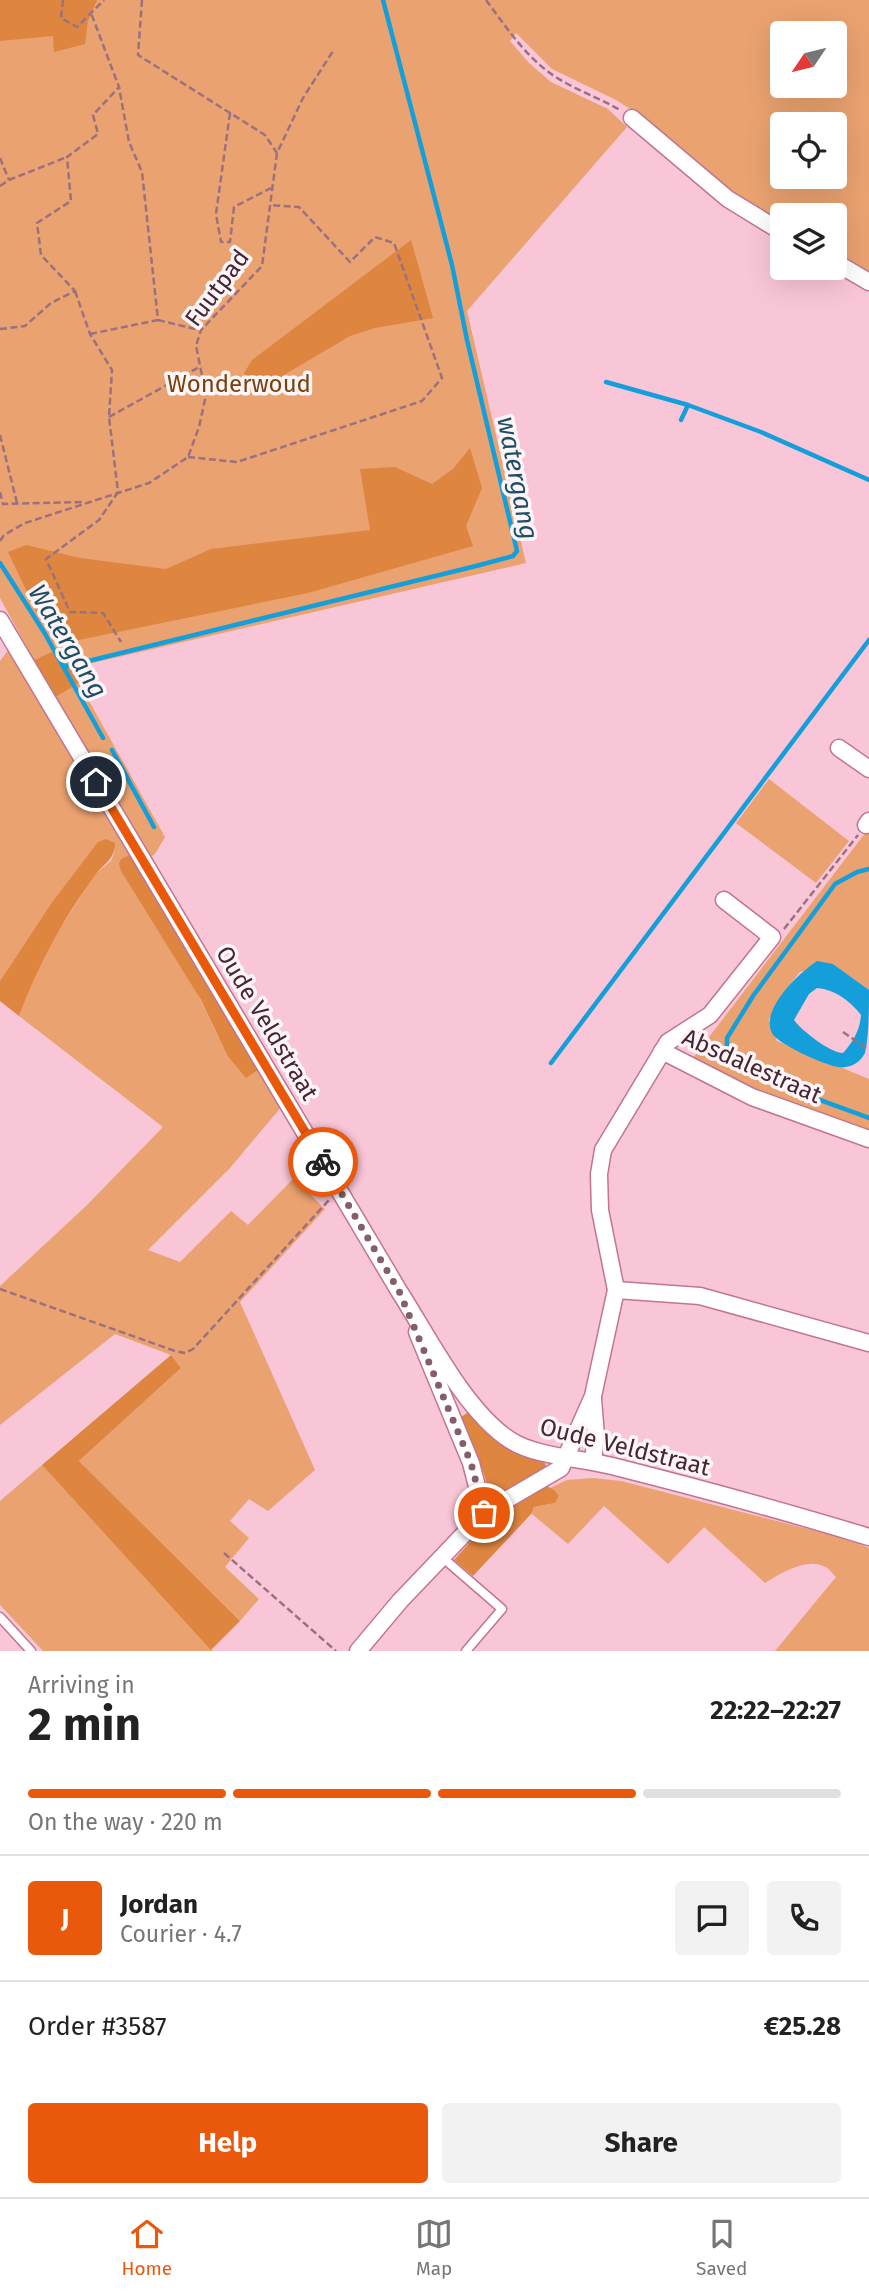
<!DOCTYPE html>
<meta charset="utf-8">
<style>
:root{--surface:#fff;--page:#f2f2f2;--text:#222;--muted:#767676;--line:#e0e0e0;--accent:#ea580c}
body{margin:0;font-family:"Fira Sans",sans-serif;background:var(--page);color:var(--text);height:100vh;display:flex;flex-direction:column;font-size:26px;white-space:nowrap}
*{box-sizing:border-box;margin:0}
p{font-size:23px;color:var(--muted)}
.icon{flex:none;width:38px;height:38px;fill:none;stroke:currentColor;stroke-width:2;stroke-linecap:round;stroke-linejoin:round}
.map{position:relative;height:1651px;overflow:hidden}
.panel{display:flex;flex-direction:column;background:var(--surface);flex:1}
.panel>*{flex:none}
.needle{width:46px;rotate:235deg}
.fabs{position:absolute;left:770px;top:21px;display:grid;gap:14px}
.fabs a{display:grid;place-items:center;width:77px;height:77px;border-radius:7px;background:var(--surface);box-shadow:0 7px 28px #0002;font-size:35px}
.pin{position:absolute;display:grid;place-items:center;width:60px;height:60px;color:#fff;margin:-30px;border:4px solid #fff;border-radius:50%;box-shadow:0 2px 7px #0007}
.courier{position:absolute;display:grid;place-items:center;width:70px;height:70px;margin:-35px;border:5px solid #ea580c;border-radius:50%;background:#fff;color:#222;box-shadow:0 2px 9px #0007}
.overview em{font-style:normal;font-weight:700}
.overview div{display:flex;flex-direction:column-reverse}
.overview{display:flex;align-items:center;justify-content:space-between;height:119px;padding:0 28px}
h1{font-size:46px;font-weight:700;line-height:52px}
.bar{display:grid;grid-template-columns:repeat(4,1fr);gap:10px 7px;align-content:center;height:84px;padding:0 28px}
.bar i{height:9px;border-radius:5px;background:var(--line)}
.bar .active{background:var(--accent)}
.bar p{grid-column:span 4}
.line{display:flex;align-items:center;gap:18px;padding:0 28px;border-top:2px solid var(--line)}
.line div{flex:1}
.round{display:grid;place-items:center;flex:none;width:74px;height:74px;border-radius:7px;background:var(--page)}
.primary-button{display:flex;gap:14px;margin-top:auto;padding:14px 28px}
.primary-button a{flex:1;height:80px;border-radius:7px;background:var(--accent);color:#fff;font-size:28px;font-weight:700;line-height:80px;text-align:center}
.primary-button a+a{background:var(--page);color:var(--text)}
.tabs{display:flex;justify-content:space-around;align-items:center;height:98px;border-top:2px solid var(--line);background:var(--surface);font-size:19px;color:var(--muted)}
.tabs a{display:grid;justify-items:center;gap:4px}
.tabs .active{color:var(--accent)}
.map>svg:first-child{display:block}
.green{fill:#eaa270;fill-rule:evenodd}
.forest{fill:#de8540}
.water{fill:#149fdb;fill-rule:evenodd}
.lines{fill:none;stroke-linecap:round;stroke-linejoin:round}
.stream{stroke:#149fdb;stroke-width:4.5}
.service-casing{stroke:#c17493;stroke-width:11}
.minor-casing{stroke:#c17493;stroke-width:19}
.path{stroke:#9b7180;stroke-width:2.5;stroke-dasharray:7 3.5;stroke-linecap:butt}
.service{stroke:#fff;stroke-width:8}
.minor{stroke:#fff;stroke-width:16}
.done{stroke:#855e6d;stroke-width:7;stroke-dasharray:0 12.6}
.route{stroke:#ea580c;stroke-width:9}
.labels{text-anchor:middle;stroke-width:7;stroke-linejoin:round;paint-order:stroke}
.street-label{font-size:24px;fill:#472633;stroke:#fdf5f7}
.park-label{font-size:24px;fill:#7a400d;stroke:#fdf5f7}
.water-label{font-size:26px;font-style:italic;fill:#1e4e67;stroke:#fdf5f7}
</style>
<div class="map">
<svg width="869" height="1651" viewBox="0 0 869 1651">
<rect width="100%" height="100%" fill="#f9c6d8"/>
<g class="green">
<path d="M0,0H869V277L835,257V215H782V227L749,207L635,112L616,100L552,69L516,33L510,41L529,63L551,82L608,109L627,127L467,311L526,563L49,673L40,657L34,660L0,598ZM782,33H835V86H782ZM782,124H835V177H782Z"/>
<path d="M9,649L122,836L227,1055L262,1067L283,1105L230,1168L148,1250L180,1262L231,1211L248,1225L294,1178L325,1209L240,1302L315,1470L268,1511L249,1499L230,1521L249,1538L225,1567L259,1599L240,1621L79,1461L181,1368L171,1355L115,1334L0,1425V1286L86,1206L163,1127L19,1016L34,975L53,940L94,875L111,861L115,850L50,905L0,981V661Z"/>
<path d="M79,683L165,837L155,854L150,857L56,697Z"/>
<path d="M769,779L849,841L816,883L736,823Z"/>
<path d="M866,832L869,834V990L833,964L800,972L782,994L769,1020L777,1041L869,1079V1132C809,1111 747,1094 693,1058Z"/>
<path d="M42,1465L213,1651H43L0,1605V1501Z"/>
<path d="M593,1478L621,1481L851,1540L869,1548V1651H775L836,1577C833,1574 828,1567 823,1566C805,1558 780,1574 765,1583L704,1527L668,1564L604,1506L568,1544L532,1514L534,1507L555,1503L559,1496L550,1488L567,1480Z"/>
</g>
<g class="forest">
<path d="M0,0H97L88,21L85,44L54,52L53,36L0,41Z"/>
<path d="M411,240L433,318L375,328L350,336L255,392L249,388L244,373L252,360Z"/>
<path d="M470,448L482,488L466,526L473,546L308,593L69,642L54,610L38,615L8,552L26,545L80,558L166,569L211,549L370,530L360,469L395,467L432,484L453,469Z"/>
<path d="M59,649L79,683L56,697L34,660Z"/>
<path d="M106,839L115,843C115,861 102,864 93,878C62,921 37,967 19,1016L0,1001V981L50,905L98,842Z"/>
<path d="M132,854L262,1067L246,1078L227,1055L201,1000L121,871L119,864L121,859Z"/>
<path d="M171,1355L181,1368L79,1461L240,1621L211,1650L42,1465Z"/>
<path d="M470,1411C492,1438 507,1455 544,1459L546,1467L533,1478L554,1490L559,1496L555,1503L534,1507L532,1513L473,1576L454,1560L493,1516C490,1481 475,1449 461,1417Z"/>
</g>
<path class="water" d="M817,961L833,964L869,990C869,1010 869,1036 865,1053C860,1063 849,1069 838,1067C825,1065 777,1044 772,1033C760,1009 799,973 817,961ZM817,988C836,990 849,1000 861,1015C860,1030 853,1042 843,1053C830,1053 801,1030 794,1020L809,994Z"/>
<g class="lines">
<g class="stream">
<path d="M606,382L688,405L761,432L869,480"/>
<path d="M681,420L688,405"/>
<path d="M0,563L44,632L103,738"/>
<path d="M64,667L476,566L513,556L517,551L467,340L452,265L383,0"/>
<path d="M112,750L154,827"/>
<path d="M869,869L857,872L835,884L753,996L727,1038V1052L734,1064L760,1078L869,1118"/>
<path d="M551,1063L869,640"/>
</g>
<defs>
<g id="service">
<path d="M442,1557L502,1609L466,1651"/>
<path d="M0,1617L31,1651"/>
</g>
<g id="minor">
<path d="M632,118L728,199L782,232"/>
<path d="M835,262L869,282"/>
<path d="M0,620L399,1291C428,1336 465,1411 510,1440C536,1457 581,1458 612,1466C699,1488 784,1511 869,1537"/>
<path d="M839,748L869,769"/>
<path d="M866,825L869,821"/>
<path d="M662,1051L752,1097L869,1139"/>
<path d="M616,1290L700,1296L869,1343"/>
<path d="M417,1332L471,1463L484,1513"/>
<path d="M593,1461L596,1436L593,1399"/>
<path d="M358,1651L400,1601L484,1513L561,1468L593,1396L616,1290L600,1210L599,1174L603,1150L668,1042L710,1015L772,937L724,900"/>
</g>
</defs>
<use href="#service" class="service-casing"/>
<use href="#minor" class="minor-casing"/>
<g class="path">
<path d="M63,0L61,18L77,27L104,0"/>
<path d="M142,0L138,55L265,135L277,153"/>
<path d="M486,0C509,31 531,65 566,83C584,93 603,100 620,110"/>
<path d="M230,113L216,214L221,242H230L234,207L271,188"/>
<path d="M0,158L9,180"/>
<path d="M0,186L9,180L67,157"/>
<path d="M75,291L90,334L112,370L109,417L118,492L99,520L46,559L70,612L103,613L121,642"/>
<path d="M158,320L199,330"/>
<path d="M0,329L25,326L51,303L75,291L41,255L37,223L71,201L67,157L98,134L93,115L119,87L91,13"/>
<path d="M90,334L158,320L142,172L129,142L119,87"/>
<path d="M109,417L201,366"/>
<path d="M0,435L17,503"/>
<path d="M188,457L237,462L422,401L442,378L394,243L375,237L350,262L299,207L270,205"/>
<path d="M0,492L3,504L84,502"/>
<path d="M0,541L4,535L25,523L149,483L188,457L199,427L206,395L196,346L201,330L262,266L277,153L303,98L333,51"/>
<path d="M784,929L858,835"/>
<path d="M843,1032L868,1049"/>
<path d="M0,1289L175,1351L185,1353L193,1349L329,1200"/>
<path d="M224,1553L336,1651"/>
</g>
<use href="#service" class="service"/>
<use href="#minor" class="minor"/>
</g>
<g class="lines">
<path class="done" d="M323,1162L399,1291L471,1463L484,1513"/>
<path class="route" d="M96,782L323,1162"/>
</g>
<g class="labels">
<g class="street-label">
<text transform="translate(217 288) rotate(-53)" y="8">Fuutpad</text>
<text transform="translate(267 1023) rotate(59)" y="8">Oude Veldstraat</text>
<text transform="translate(752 1066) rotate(24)" y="8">Absdalestraat</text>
<text transform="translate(625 1447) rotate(14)" y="8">Oude Veldstraat</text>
</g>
<g class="park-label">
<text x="239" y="392">Wonderwoud</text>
</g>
<g class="water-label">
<text transform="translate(518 478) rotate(79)" y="9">watergang</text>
<text transform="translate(68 641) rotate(59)" y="9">Watergang</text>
</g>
</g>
</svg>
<div class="fabs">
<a><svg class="needle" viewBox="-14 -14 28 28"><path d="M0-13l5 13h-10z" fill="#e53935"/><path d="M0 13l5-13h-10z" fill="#767676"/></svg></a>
<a><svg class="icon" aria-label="locate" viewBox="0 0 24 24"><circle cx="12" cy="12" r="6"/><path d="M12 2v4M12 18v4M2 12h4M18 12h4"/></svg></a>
<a><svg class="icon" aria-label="layers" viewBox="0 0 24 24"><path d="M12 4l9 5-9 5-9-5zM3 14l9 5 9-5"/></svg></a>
</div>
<div class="pin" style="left:484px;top:1513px;background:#ea580c"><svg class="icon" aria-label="bag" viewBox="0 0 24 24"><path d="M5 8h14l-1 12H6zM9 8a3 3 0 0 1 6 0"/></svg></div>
<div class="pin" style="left:96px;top:782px;background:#1f2937"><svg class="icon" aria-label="home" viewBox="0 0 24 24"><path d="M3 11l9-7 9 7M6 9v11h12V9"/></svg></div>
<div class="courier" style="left:323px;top:1162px"><svg class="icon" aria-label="bike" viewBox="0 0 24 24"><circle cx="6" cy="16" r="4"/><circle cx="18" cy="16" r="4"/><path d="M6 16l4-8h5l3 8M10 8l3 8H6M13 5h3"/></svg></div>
</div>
<section class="panel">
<div class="overview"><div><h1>2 min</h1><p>Arriving in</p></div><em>22:22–22:27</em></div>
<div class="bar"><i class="active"></i><i class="active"></i><i class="active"></i><i></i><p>On the way · 220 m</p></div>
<div class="line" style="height:126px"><b class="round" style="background:var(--accent);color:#fff">J</b><div><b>Jordan</b><p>Courier · 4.7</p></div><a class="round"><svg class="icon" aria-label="chat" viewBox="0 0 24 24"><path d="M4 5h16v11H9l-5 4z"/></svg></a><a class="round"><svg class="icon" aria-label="phone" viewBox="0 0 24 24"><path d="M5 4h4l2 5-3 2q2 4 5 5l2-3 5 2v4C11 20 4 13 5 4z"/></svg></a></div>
<div class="line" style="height:91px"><div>Order #3587</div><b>€25.28</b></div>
<div class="primary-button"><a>Help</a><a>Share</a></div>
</section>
<nav class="tabs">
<a class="active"><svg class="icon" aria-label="home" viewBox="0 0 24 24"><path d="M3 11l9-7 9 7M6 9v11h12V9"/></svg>Home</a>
<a><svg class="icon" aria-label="map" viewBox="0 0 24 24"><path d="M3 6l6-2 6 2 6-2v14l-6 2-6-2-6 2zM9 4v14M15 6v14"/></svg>Map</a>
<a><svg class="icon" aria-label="saved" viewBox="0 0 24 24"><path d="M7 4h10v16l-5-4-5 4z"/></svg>Saved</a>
</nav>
